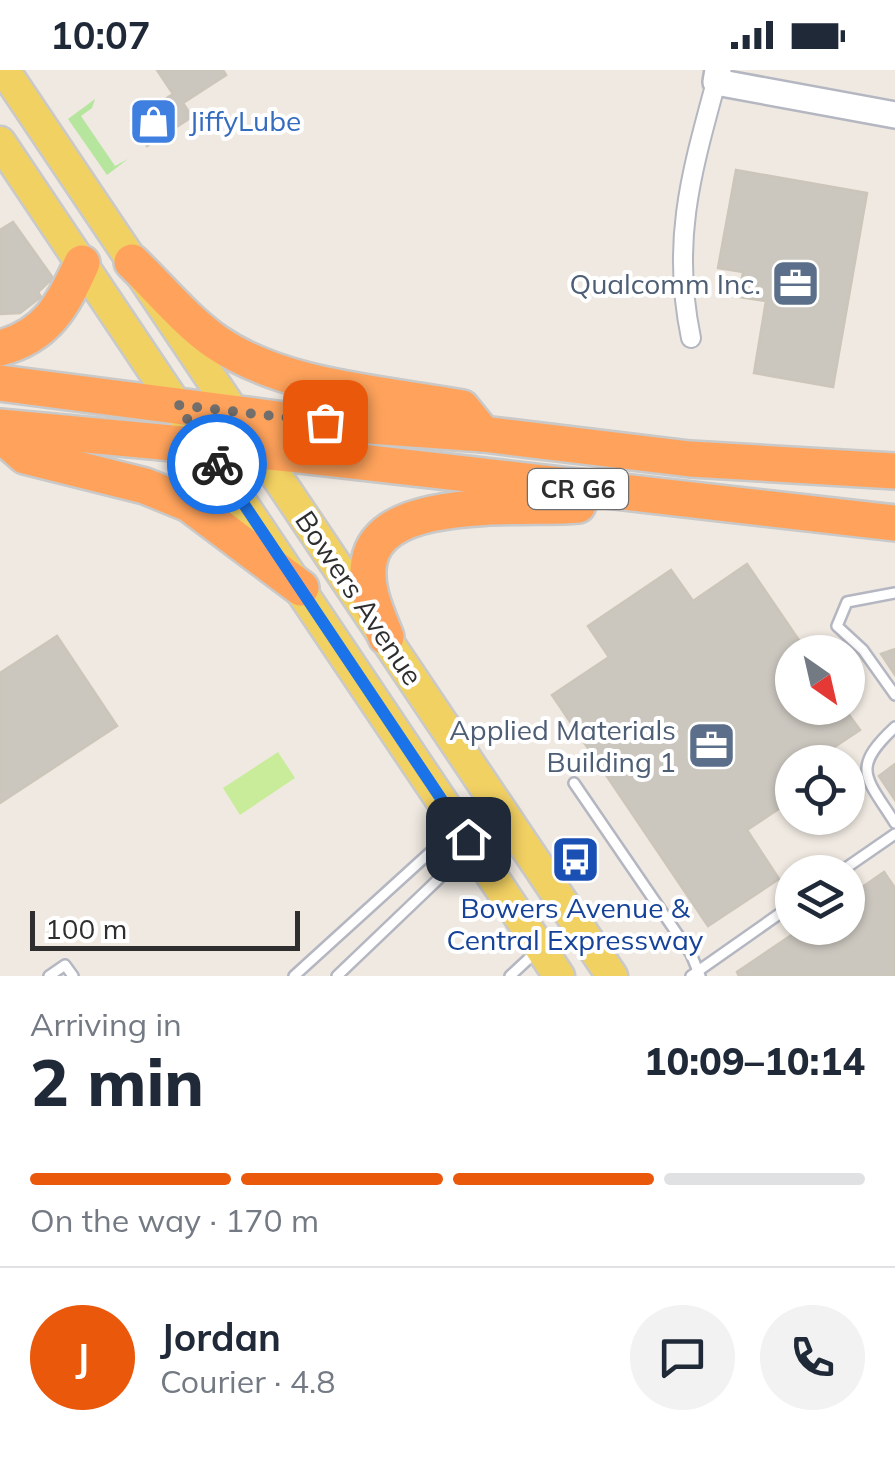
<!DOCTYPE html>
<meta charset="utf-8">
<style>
:root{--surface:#fff;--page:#f2f2f3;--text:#1f2937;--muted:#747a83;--line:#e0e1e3;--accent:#ea580c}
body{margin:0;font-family:Mulish,sans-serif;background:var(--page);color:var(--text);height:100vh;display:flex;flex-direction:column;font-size:38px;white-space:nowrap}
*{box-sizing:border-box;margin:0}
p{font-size:32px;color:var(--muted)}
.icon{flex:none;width:55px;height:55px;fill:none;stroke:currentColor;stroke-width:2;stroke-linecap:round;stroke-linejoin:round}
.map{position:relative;height:906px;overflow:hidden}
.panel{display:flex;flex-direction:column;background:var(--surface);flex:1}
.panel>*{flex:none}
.needle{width:65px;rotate:146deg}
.buttons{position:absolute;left:775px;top:565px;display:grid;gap:20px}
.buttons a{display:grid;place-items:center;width:90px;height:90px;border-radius:50%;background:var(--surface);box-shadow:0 2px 8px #0004;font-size:50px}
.scale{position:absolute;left:30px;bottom:25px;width:270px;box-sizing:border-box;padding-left:10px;border:5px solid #2e2e2e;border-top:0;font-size:28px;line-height:35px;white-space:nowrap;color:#2e2e2e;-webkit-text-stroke:8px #fff;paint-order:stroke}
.pin{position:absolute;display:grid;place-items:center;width:85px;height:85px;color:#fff;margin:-42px;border-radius:20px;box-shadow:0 5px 15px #0006}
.courier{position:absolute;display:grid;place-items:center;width:100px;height:100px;margin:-50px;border:8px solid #1a73e8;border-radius:50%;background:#fff;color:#222;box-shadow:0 2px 12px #0007}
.head em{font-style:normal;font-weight:800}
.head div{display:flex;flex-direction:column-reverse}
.head{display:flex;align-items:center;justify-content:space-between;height:170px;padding:0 30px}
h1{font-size:65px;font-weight:800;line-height:75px}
.bar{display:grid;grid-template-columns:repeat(4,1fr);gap:15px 10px;align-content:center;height:120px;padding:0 30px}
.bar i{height:12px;border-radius:8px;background:var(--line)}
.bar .selected{background:var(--accent)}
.bar p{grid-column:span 4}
.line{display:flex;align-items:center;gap:25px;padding:0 30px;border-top:2px solid var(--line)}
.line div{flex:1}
.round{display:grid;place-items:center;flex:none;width:105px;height:105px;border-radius:52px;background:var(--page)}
.status{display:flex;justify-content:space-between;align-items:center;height:70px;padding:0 50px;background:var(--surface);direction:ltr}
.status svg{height:28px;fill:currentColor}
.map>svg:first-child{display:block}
.green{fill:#b6e59e}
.pitch{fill:#c9ec9a}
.building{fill:#cbc7bf;stroke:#cbc5ba;stroke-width:2.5}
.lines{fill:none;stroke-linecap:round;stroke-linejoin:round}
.lane-casing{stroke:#b4b7c1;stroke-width:14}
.street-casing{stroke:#b4b7c1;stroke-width:22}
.secondary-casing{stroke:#b4b7c1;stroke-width:30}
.primary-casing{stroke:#c9c9c9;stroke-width:35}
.highway-casing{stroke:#c9c9c9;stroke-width:40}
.lane{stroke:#fff;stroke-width:9}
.street{stroke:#fff;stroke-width:18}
.secondary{stroke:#fff;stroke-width:25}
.primary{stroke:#f2d163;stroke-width:30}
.highway{stroke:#ffa35c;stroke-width:35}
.done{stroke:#726f6d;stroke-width:10;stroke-dasharray:0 18}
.route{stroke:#1a73e8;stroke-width:12}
.labels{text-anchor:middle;stroke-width:8;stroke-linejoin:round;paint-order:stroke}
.shield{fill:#fff;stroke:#6d6d6d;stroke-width:2.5}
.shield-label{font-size:25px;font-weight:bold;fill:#2e2e2e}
.shop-label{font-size:28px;fill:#366cbe;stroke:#fff;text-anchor:start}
.service-label{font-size:28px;fill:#4e5e75;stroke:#fff;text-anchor:end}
.street-label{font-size:28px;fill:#2e2e2e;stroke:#fff}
.transit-label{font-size:28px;fill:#164399;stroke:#fff}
</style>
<div class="status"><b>10:07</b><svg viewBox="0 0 49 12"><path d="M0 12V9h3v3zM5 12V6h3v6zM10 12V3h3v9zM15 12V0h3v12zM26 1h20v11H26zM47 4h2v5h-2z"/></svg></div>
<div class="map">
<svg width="895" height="906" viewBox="0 0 895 906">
<rect width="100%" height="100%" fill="#efe9e1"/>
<path class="green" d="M95,29L92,38L81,46L115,96L128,89L107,105L68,49Z"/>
<path class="pitch" d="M278,682L295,708L240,745L223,718Z"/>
<g class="building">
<path d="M157,0H223L226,5L183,33L192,47L147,76L131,51L173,24Z"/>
<path d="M736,100L867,123L833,317L754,303L766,231L739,227L743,202L718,198Z"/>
<path d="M13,152L53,208L38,222L41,227L20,243L0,244V160Z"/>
<path d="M747,494L807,582H792V638H844L860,660L812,692H792V705L783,712L792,730L747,760L779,809L708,856L552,625L609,587L588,556L671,500L693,531Z"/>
<path d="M57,566L117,656L0,733V603Z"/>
<path d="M895,579V605L881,584Z"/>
<path d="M895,694V730L879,706Z"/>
<path d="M884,802L895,818V906H739L737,902L802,858H848V827Z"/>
</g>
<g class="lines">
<defs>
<g id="lane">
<path d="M895,523L847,532L837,556L863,580L895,625"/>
<path d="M895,657C850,699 866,707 895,753"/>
<path d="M574,713L691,884L700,906"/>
<path d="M840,802L895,764"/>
<path d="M49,906L65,895L73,906"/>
<path d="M294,906L436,777L460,771"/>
<path d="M337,906L450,798L464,776"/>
<path d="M510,906L538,880"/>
<path d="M691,906L792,835"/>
</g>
<path id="street" d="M691,268C671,172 691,104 716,12"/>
<path id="secondary" d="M718,0L716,12L895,45"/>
<g id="primary">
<path d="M4,0L612,906"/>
<path d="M0,72L559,906"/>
</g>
<g id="highway">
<path d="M132,192C159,218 186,251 216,272C285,319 382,323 462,338L483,364"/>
<path d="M0,278C47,266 63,235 82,193"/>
<path d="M0,313L285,350L483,364L690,389L895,401"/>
<path d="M0,357L300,385L895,453"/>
<path d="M0,364L25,386L145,416L189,434L301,518"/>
<path d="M386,567C377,544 364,518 369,492C380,423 527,440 578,435"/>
</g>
</defs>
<use href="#lane" class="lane-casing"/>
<use href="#street" class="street-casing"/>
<use href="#secondary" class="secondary-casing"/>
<use href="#primary" class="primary-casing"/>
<use href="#highway" class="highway-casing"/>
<use href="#lane" class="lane"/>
<use href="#street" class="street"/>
<use href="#secondary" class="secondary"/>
<use href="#primary" class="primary"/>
<use href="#highway" class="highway"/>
</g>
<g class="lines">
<path class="done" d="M217,394L178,335L325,352"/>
<path class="route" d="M217,394L468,769"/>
</g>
<defs>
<symbol id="shop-square" viewBox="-11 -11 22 22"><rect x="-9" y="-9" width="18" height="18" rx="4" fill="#3f7fe0" stroke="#fff"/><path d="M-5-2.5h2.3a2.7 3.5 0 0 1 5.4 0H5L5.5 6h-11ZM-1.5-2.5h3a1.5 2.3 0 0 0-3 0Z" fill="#fff"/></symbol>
<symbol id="office-square" viewBox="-11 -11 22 22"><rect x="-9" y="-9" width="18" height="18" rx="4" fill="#5c6f8a" stroke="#fff"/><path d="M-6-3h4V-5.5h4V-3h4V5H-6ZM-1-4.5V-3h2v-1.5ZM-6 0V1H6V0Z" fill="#fff"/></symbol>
<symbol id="bus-square" viewBox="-11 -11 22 22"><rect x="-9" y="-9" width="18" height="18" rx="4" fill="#1a4fb4" stroke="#fff"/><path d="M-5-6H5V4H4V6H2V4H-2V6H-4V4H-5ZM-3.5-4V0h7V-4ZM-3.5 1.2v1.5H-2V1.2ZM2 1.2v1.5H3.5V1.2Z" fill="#fff"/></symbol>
</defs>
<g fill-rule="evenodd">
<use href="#shop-square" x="126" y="24" width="55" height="55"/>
<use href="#office-square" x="768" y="186" width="55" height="55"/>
<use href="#office-square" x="684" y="648" width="55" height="55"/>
<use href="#bus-square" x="548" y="762" width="55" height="55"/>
</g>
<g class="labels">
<rect class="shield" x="528" y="399" width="100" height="40" rx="8"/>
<g class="shield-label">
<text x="578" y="428">CR G6</text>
</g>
<g class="shop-label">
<text x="189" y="61">JiffyLube</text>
</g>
<g class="service-label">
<text x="761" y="224">Qualcomm Inc.</text>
<text x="676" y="670">Applied Materials<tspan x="676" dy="32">Building 1</tspan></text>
</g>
<g class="street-label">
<text transform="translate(359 528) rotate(56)" y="10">Bowers Avenue</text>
</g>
<g class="transit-label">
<text x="575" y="848">Bowers Avenue &amp;<tspan x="575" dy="32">Central Expressway</tspan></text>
</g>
</g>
</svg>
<div class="buttons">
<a><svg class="needle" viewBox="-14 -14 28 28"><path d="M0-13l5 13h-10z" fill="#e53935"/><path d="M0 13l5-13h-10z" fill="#747a83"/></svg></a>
<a><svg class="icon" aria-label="locate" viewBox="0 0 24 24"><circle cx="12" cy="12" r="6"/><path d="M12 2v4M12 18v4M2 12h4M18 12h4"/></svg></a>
<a><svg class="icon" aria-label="layers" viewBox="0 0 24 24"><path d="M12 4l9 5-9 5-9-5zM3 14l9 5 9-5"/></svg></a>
</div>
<div class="scale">100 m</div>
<div class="pin" style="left:325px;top:352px;background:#ea580c"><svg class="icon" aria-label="bag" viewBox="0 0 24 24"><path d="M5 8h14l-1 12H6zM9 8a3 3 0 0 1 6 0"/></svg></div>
<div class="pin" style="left:468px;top:769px;background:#1f2937"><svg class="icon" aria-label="home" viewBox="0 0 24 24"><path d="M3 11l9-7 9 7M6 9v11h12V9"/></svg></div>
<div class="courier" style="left:217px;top:394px"><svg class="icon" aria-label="bike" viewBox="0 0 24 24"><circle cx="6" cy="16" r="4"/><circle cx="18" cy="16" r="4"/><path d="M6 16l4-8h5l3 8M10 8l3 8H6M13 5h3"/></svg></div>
</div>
<section class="panel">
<div class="head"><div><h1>2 min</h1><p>Arriving in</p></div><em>10:09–10:14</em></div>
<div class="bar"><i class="selected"></i><i class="selected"></i><i class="selected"></i><i></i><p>On the way · 170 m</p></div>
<div class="line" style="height:180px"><b class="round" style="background:var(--accent);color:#fff">J</b><div><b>Jordan</b><p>Courier · 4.8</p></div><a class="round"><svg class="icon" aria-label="chat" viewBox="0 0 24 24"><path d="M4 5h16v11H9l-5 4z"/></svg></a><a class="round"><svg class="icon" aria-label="phone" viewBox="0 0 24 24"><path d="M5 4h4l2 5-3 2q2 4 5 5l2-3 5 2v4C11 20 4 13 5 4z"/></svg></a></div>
</section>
